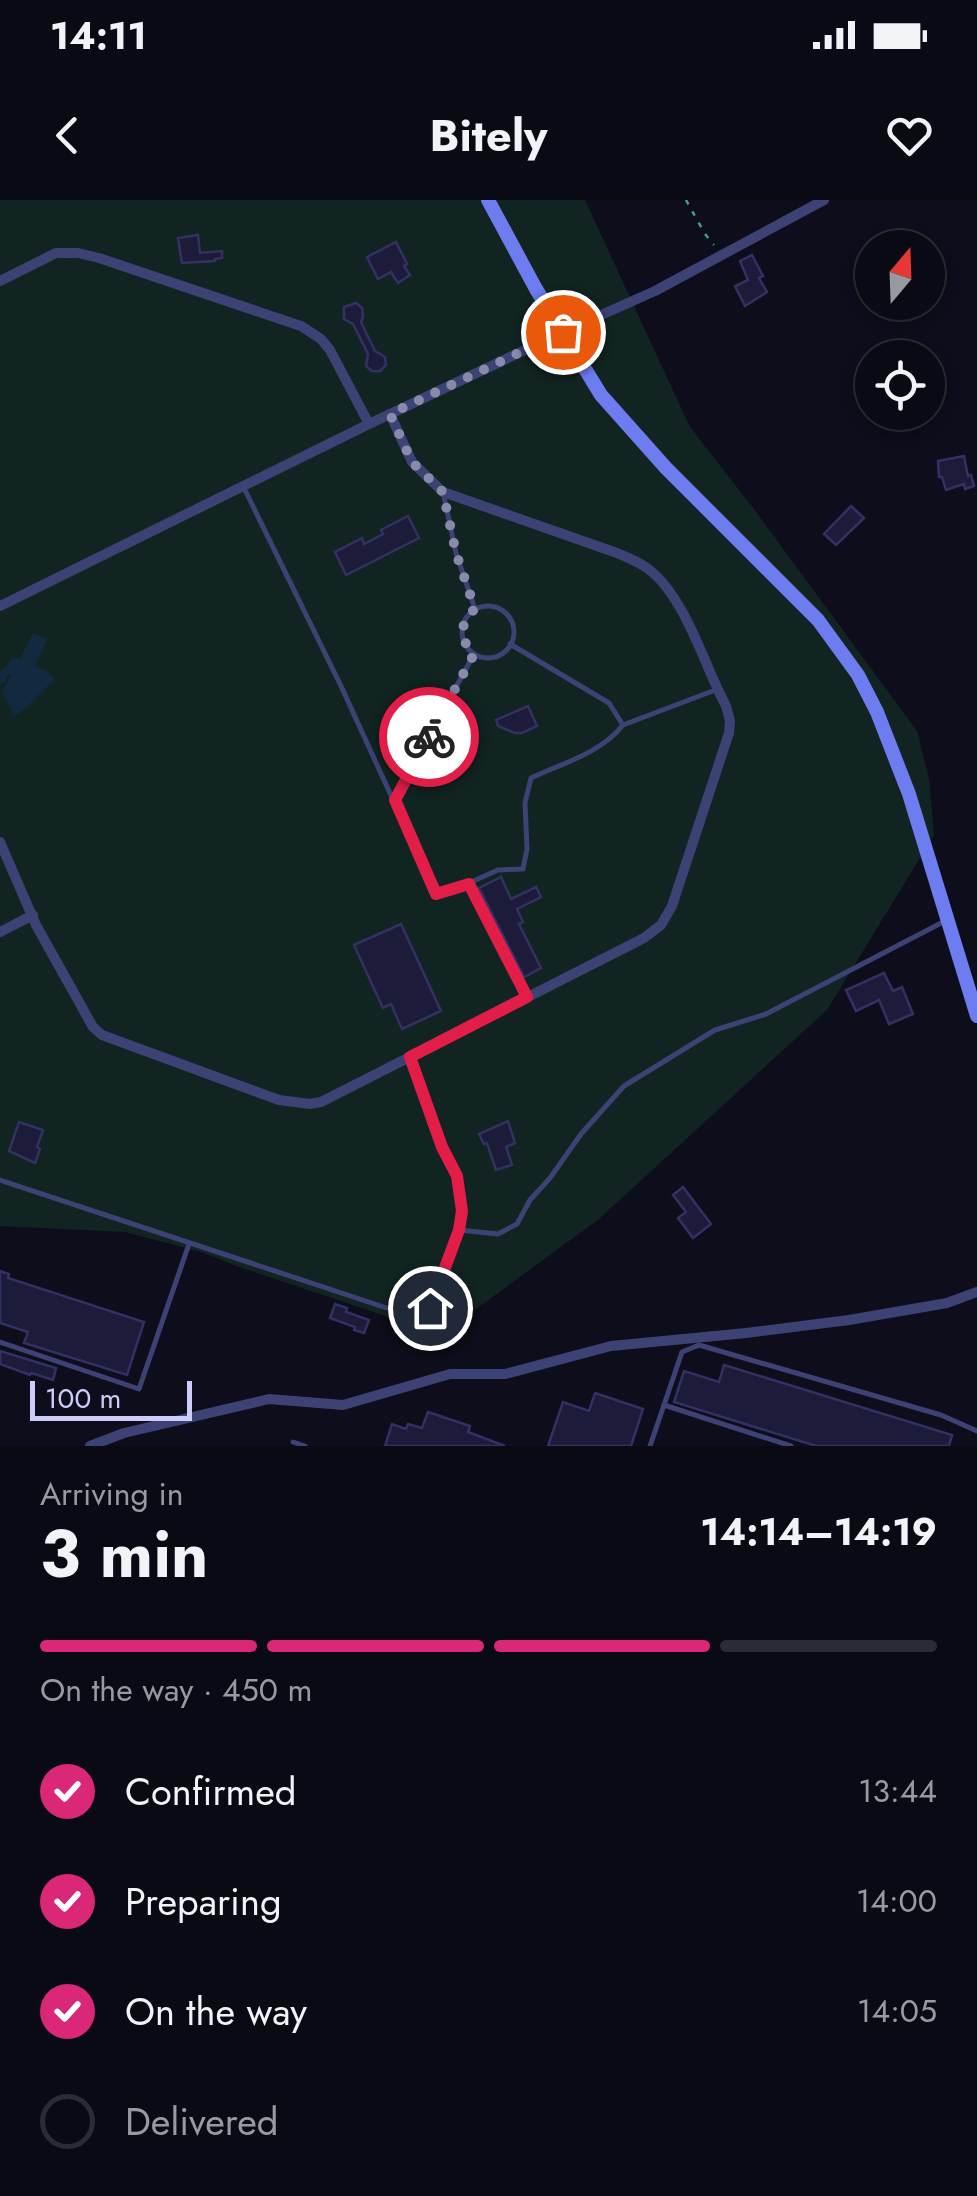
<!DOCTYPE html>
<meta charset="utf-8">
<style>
:root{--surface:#0a0a14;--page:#13131d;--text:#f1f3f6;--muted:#999aa0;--line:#2a2b34;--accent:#db2777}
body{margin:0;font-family:Jost,sans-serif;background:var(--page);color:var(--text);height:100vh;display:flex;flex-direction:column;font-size:38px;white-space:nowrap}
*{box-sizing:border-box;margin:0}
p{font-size:32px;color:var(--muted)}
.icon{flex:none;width:55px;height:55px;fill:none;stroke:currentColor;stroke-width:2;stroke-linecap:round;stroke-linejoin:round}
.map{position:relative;height:1246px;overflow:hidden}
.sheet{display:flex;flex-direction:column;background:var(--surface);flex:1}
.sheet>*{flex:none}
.needle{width:65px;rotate:19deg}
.controls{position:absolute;left:855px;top:30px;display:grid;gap:20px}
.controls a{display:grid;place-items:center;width:90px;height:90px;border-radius:50%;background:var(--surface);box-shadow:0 5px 15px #0003,0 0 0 2px var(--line);font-size:50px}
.scale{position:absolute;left:30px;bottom:25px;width:162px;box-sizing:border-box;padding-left:10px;border:5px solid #cccdf9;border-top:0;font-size:28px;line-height:35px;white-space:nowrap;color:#cccdf9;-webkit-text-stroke:8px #0d0d1b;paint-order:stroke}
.pin{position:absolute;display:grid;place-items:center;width:85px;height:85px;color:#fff;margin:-42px;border:5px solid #fff;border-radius:50%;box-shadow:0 2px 10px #0007}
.courier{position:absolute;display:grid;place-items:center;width:100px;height:100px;margin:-50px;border:8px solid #e11d48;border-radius:50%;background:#fff;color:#222;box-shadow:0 2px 12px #0007}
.summary em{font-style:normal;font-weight:700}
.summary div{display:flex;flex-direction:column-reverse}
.summary{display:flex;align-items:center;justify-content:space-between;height:170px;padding:0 40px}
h1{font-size:65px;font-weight:700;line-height:75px}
.bar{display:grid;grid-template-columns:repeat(4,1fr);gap:15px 10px;align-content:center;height:120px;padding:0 40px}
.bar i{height:12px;border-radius:8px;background:var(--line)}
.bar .on{background:var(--accent)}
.bar p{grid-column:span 4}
ol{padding:0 40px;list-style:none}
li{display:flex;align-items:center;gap:30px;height:110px}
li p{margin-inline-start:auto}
li .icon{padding:10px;border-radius:50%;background:var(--accent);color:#fff;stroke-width:4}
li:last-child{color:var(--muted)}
li i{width:55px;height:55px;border:5px solid var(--line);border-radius:50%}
.status{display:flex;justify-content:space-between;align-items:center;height:70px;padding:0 50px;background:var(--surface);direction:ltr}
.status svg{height:28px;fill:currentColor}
header{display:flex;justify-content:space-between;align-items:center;height:130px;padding:0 40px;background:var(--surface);font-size:45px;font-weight:700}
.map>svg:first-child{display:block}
.green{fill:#112421}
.water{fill:#122a3f}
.building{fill:#1d1b3a;stroke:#333063;stroke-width:2.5}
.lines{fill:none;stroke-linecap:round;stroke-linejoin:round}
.path{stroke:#39a18c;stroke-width:2.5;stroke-dasharray:5 8;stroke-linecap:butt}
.lane{stroke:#3d4275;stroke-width:5}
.street{stroke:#3d4275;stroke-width:10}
.secondary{stroke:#6d7cef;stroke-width:14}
.done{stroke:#898aab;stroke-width:10;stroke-dasharray:0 18}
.route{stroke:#e11d48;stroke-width:12}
</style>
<div class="status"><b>14:11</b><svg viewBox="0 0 49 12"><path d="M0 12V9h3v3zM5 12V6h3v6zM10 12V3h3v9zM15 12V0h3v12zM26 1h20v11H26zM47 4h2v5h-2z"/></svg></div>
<header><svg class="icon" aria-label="back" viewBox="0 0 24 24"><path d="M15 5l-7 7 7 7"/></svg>Bitely<svg class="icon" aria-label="heart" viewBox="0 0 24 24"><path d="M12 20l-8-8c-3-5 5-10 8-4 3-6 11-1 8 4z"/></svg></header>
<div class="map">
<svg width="977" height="1246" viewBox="0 0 977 1246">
<rect width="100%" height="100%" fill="#0d0d1b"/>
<path class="green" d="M0,0H585L690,227L754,309L917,531L929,579L934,635L827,810L599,1019L461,1120L445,1136L239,1067L201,1052L125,1032L0,1026Z"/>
<path class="water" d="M33,433L47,440L35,466L47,471L54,478L52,483C38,492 30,508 14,516L2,491L12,475L9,474L4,483H0V471L5,468L13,457L20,459Z"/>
<g class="building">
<path d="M198,35L200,53L222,51V58L215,59V61L182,63L178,38Z"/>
<path d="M396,42L407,64L404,66L410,75L398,83L391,72L378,79L367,57Z"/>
<path d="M752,55L763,76L759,78L767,92L745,106L735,86L748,80L740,61Z"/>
<path d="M356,103L362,108L363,116L361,122L375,151L385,157L386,165L380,171H372L366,166L368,154L353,124L344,119V107Z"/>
<path d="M964,256L968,276L971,275L974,286L965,289L964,284L946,290L942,277H939L938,261Z"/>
<path d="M851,306L864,318L836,345L824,334Z"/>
<path d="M408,316L419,338L346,375L335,352L362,338L364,344L383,334L381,330Z"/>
<path d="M528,506L537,526L522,533H515L498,526L496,520Z"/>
<path d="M501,677L511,699L536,687L541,697L517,709L523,722L519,724L541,768L524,777L479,688Z"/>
<path d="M401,724L441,811L402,829L391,804L383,808L354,745Z"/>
<path d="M884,773L893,791L902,787L913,814L889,824L879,800L856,811L846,790Z"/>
<path d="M508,921L515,943L506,947L512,965L496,970L487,943L484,944L479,934Z"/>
<path d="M19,922L43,930L37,947L40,949L35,963L9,951Z"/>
<path d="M683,987L711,1024L693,1038L678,1018L686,1012L673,995Z"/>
<path d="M0,1071L9,1074L8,1078L144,1122L127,1175L24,1143L28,1132L0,1123Z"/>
<path d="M335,1104L347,1108L346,1112L369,1120L364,1133L354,1130L355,1127L330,1118Z"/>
<path d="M0,1151L56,1168L53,1180L31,1173L30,1175L0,1164Z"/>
<path d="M724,1165L952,1235L949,1246H816L674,1202L684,1171L719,1182Z"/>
<path d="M595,1193L643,1209L631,1246H548L563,1202L589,1211Z"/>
<path d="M428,1212L470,1226L468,1232L505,1246H385L392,1224L406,1229L408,1224L422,1228Z"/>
</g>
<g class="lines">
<path class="path" d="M686,0L705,34L714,45"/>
<g class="lane">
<path d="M243,286L341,486L436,694L469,683L527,796"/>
<path d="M443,292L456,353L475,409"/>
<circle cx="488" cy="432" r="26"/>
<path d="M510,444L609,503L623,525L718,489"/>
<path d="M395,599L474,454"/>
<path d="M469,683L498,670L523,669L527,649L525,603L531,578C563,563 601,553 623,525"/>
<path d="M0,980L435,1124"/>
<path d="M459,1030L498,1034L517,1024L530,1000L550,978L581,934L624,886L715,830L766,814L945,721"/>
<path d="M0,1142L139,1189L189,1044"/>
<path d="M664,1205L791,1246"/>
<path d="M293,1242L305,1246"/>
<path d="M650,1246L682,1152L699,1145L941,1215L977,1231"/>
</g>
<g class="street">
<path d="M0,81L56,53H78L99,58L301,126L321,139L330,150L369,224"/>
<path d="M0,406L369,224L563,132L655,91L824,0"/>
<path d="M0,642L36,725L93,827L102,835L279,900L310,904L321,902L644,738L661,725L672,706L729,533L730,521L726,506C705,467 686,400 652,372C642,363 629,358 617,353L443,292L412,262L390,214"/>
<path d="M0,732L33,715"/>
<path d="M411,857L442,947L457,975L462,1011L459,1030L425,1121"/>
<path d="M90,1246L124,1233L269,1199L343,1205L450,1174H505L611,1146L746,1133L849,1120L947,1103L977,1092"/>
</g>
<path class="secondary" d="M488,0L536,89L601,195L666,268L818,420L858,475L877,512L909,594L977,816"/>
</g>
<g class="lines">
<path class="done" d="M429,537L474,454C459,440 459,422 475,409L456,353L443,292L412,262L390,214L563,132"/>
<path class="route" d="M429,537L395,600L436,694L469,684L527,797L410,857L442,947L457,976L462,1011L459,1030L430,1108"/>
</g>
</svg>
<div class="controls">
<a><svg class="needle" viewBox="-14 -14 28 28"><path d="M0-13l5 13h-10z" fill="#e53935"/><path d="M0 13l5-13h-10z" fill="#999aa0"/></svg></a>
<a><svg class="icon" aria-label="locate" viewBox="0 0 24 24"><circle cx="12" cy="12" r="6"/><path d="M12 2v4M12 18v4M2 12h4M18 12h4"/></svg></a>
</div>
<div class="scale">100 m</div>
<div class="pin" style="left:563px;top:132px;background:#ea580c"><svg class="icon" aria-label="bag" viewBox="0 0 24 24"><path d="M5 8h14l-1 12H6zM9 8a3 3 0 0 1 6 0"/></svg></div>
<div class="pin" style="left:430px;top:1108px;background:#1f2937"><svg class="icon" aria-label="home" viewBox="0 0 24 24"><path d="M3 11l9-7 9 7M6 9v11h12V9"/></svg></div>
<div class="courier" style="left:429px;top:537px"><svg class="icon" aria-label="bike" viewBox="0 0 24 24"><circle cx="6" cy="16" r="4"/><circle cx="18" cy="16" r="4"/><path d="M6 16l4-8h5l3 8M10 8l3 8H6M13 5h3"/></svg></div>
</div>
<section class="sheet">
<div class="summary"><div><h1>3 min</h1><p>Arriving in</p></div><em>14:14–14:19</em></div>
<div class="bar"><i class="on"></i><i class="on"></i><i class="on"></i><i></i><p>On the way · 450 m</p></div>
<ol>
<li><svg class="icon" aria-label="check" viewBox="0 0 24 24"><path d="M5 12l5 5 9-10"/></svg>Confirmed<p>13:44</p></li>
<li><svg class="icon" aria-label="check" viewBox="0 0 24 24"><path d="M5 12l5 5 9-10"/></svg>Preparing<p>14:00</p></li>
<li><svg class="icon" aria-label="check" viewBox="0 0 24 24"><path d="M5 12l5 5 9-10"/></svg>On the way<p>14:05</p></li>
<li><i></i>Delivered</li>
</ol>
</section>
